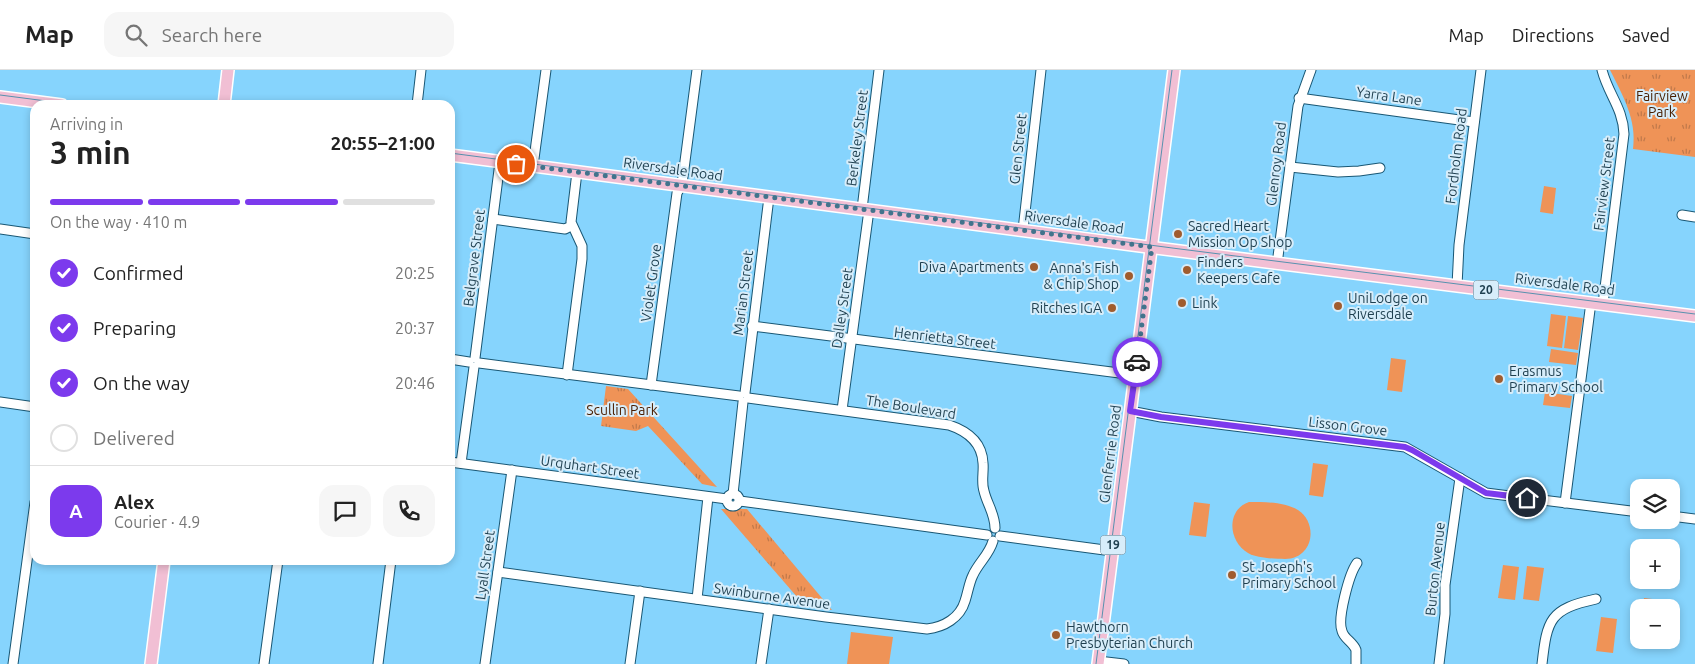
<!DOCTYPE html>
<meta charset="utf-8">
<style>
:root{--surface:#fff;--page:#f6f6f6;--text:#222;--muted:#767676;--line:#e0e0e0;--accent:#7c3aed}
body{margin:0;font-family:Ubuntu,sans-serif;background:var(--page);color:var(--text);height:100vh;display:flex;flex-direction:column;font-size:19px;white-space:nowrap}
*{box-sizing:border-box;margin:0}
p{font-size:16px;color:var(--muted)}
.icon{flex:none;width:28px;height:28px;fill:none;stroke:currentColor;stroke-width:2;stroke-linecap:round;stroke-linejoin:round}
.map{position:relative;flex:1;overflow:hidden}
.details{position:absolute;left:30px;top:30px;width:425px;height:465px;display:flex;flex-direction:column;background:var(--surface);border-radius:15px;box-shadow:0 2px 8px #0003}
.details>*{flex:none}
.buttons{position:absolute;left:1630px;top:409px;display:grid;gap:10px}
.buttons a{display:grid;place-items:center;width:50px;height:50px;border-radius:10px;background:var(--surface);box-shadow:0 2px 8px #0003;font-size:25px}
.pin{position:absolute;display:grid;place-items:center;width:42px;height:42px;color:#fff;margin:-21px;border:2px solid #fff;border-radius:50%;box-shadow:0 1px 5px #0007}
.courier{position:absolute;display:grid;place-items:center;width:50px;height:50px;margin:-25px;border:4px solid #7c3aed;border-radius:50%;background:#fff;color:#222;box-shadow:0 1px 6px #0007}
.summary em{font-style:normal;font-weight:600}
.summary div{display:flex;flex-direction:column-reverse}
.summary{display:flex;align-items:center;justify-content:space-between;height:85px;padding:0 20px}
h1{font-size:32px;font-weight:600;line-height:38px}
.bar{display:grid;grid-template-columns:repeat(4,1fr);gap:8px 5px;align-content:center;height:60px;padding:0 20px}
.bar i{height:6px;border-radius:4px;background:var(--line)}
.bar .selected{background:var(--accent)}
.bar p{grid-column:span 4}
.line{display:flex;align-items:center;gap:12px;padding:0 20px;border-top:1px solid var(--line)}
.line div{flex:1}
.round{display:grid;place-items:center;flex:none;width:52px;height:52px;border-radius:15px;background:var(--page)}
ol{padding:0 20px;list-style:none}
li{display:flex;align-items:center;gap:15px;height:55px}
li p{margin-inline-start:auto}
li .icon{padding:5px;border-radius:50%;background:var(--accent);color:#fff;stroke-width:4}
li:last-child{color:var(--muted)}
li i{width:28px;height:28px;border:2px solid var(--line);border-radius:50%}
header{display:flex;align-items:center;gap:30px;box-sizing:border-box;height:70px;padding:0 25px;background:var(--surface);border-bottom:1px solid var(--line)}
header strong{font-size:24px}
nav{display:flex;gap:28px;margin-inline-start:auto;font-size:18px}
.search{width:350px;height:45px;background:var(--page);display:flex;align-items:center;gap:12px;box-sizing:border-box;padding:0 18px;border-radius:15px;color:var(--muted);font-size:19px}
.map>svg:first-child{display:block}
.park{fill:url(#park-tufts)}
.pitch{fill:#ef9357}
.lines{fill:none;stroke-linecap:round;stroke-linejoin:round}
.minor-casing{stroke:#195774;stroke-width:11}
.major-casing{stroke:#fff;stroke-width:14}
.minor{stroke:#fff;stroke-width:9}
.major{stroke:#f1bfd4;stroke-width:11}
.tram{stroke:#5791ae;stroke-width:1}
.done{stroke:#42738c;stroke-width:5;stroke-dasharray:0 9}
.route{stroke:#7c3aed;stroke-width:6}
.poi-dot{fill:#a05c2e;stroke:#d7edfa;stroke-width:2}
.labels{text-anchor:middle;stroke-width:4;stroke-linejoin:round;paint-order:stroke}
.shield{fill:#d7edfa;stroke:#567382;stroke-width:1}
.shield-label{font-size:12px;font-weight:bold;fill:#1e3f4f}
.street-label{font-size:14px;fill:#1e3f4f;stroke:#d7edfa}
.park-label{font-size:14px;fill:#481e00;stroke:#d7edfa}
.poi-label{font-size:14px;fill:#1e3f4f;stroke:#d7edfa;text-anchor:start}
</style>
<header>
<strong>Map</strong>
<div class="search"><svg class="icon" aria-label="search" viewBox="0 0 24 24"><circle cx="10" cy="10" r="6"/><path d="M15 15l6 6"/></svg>Search here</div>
<nav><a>Map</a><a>Directions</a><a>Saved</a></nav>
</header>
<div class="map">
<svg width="1695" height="594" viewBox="0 0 1695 594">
<defs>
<pattern id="park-tufts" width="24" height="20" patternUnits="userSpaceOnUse" patternTransform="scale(1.25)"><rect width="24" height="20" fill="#ef9357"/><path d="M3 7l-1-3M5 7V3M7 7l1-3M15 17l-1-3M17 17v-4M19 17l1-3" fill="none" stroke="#c1794a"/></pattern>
</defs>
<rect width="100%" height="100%" fill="#86d4fd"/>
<g class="park">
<path d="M1610,0H1695V87L1633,79C1637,50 1623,26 1610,0Z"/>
<path d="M606,316L628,319L717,417L702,414L648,356L636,361L601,356Z"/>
<path d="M721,439H747L832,540L804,535Z"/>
</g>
<g class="pitch">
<path d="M1544,116L1556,118L1553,144L1540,142Z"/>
<path d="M1551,244L1566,246L1562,278L1547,276Z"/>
<path d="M1568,246L1583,248L1578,280L1564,278Z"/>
<path d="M1551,279L1578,283L1576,295L1549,292Z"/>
<path d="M1391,288L1406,290L1402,322L1387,320Z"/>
<path d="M1545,322L1572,326L1570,338L1543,335Z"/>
<path d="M1313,393L1328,395L1323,427L1309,425Z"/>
<path d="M1194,432L1210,434L1206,467L1189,465Z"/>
<path d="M1249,432C1265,432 1284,432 1298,440C1319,454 1313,489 1285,489C1274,489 1257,488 1248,483C1228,471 1226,440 1249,432Z"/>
<path d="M1503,495L1519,497L1515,530L1498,528Z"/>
<path d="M1527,496L1544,498L1539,531L1523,529Z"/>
<path d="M1644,528L1677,532L1675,549H1671V538L1643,537Z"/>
<path d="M1601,547L1617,549L1613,583L1596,581Z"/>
<path d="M851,562L893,567L889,594H847Z"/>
</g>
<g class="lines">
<defs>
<g id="minor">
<path d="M1602,0C1608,24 1623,38 1624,64L1603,234"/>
<path d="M1299,28L1474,52"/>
<path d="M417,35L421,0"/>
<path d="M533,96L546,0"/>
<path d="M1290,97L1338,102L1359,101L1380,98"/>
<path d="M862,139L879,0"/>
<path d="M1682,145L1695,147"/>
<path d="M493,149L565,159L571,156"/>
<path d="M0,159L35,164"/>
<path d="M1023,160L1041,0"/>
<path d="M1277,194L1298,36L1311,0"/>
<path d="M1457,216L1459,175L1481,0"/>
<path d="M752,256L1135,305"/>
<path d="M475,288L500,92"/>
<path d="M450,289L469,292"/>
<path d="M479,293L739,326"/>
<path d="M567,305L582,189V176L571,152L577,102"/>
<path d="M651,315L677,123L682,114L697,0"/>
<path d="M745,323L769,127"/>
<path d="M748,328L949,355C967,361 982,372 983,393C984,402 981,412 984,421C987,434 995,444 995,458"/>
<path d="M0,332L35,337"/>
<path d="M842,340L869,140"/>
<path d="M1130,341L1161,347L1405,377L1486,423L1639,442"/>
<path d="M450,392L727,429"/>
<path d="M461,393L474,297"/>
<circle cx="733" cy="430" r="6"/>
<path d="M733,424L743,332"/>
<path d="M740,431L987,465"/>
<path d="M1565,433L1591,232"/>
<path d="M1671,446L1695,449"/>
<path d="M1000,466L1112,481"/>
<path d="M498,502L826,547L927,559C944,557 960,548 965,531C968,522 969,513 973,505C979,492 989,485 993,471"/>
<path d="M697,529L708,427"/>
<path d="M1098,591L1124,594"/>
<path d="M13,594L35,432"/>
<path d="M264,594L278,490"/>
<path d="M378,594L391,490"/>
<path d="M485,594L512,400"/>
<path d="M630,594L640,521"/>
<path d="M761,594L769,539"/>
<path d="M1356,594V580C1353,572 1344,569 1342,561C1337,549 1349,504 1357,493"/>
<path d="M1439,594L1445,544V515L1460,408"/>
<path d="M1542,594C1547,549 1550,539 1596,529"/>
</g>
<g id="major">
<path d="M0,27L62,35"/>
<path d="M224,35L228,0"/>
<path d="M450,85L1140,176L1695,246"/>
<path d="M151,594L164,490"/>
<path d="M1098,594L1174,0"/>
</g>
</defs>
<use href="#minor" class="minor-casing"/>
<use href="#major" class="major-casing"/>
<use href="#minor" class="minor"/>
<use href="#major" class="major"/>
<g class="tram">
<path d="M0,25L77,35"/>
<path d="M450,83L1180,179L1695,244"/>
<path d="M1096,594L1172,0"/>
</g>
</g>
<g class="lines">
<path class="done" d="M516,94L1152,177L1137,292"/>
<path class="route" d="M1137,292L1130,341L1161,347L1405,377L1412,380L1486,423L1527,428"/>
</g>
<g class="poi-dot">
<circle cx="1178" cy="164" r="5"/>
<circle cx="1034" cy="197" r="5"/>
<circle cx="1187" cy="200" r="5"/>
<circle cx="1129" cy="206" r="5"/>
<circle cx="1182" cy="233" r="5"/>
<circle cx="1338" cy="236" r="5"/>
<circle cx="1112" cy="238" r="5"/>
<circle cx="1499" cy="309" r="5"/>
<circle cx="1232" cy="505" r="5"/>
<circle cx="1056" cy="565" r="5"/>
</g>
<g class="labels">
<g class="shield">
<rect x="1473.5" y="210.5" width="25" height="19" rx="4"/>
<rect x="1100.5" y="465.5" width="25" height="19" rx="4"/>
</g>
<g class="shield-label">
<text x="1486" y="224">20</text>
<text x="1113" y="479">19</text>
</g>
<g class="street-label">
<text transform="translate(1389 26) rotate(8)" y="5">Yarra Lane</text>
<text transform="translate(857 68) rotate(-83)" y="5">Berkeley Street</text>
<text transform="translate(1018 79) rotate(-84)" y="5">Glen Street</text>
<text transform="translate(1456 86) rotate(-83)" y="5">Fordholm Road</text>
<text transform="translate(1276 94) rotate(-83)" y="5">Glenroy Road</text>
<text transform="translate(673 99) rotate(8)" y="5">Riversdale Road</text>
<text transform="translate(1604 114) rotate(-83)" y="5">Fairview Street</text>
<text transform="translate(1074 152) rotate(8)" y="5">Riversdale Road</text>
<text transform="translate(474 188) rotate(-83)" y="5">Belgrave Street</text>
<text transform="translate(651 213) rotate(-82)" y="5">Violet Grove</text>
<text transform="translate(1565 214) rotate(7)" y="5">Riversdale Road</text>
<text transform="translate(743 223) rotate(-83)" y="5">Marian Street</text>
<text transform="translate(842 238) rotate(-82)" y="5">Dalley Street</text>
<text transform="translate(945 268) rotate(7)" y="5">Henrietta Street</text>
<text transform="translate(911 337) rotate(9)" y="5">The Boulevard</text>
<text transform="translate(1348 356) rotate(7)" y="5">Lisson Grove</text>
<text transform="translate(1110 384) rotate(-83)" y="5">Glenferrie Road</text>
<text transform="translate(590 397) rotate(8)" y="5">Urquhart Street</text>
<text transform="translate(485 495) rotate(-82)" y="5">Lyall Street</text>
<text transform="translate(1435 499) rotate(-84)" y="5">Burton Avenue</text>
<text transform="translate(772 526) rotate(8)" y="5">Swinburne Avenue</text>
</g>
<g class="park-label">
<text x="1662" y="31">Fairview<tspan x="1662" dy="16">Park</tspan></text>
<text x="622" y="345">Scullin Park</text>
</g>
<g class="poi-label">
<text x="1188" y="161">Sacred Heart<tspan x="1188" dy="16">Mission Op Shop</tspan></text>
<text x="1197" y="197">Finders<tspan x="1197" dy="16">Keepers Cafe</tspan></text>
<text x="1024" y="202" text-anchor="end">Diva Apartments</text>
<text x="1119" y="203" text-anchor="end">Anna's Fish<tspan x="1119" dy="16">&amp; Chip Shop</tspan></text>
<text x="1348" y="233">UniLodge on<tspan x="1348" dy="16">Riversdale</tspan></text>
<text x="1192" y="238">Link</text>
<text x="1102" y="243" text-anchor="end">Ritches IGA</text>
<text x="1509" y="306">Erasmus<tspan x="1509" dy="16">Primary School</tspan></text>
<text x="1242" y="502">St Joseph's<tspan x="1242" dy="16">Primary School</tspan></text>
<text x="1066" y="562">Hawthorn<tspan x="1066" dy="16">Presbyterian Church</tspan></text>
</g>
</g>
</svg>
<div class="buttons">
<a><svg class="icon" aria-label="layers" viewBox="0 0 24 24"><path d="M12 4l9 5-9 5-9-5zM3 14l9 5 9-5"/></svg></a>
<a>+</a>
<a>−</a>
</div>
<div class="pin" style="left:516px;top:94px;background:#ea580c"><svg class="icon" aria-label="bag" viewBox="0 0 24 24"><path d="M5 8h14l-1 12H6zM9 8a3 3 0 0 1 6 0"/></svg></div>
<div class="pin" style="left:1527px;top:428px;background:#1f2937"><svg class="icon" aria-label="home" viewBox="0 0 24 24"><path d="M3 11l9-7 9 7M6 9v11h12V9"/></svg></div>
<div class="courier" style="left:1137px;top:292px"><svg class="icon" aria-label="car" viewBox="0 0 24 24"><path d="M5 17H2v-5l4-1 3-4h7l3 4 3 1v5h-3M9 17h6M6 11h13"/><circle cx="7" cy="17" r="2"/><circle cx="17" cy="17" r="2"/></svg></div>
<section class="details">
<div class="summary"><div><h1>3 min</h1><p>Arriving in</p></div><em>20:55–21:00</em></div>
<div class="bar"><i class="selected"></i><i class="selected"></i><i class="selected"></i><i></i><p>On the way · 410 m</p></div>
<ol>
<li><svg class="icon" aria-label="check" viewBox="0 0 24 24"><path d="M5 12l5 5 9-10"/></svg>Confirmed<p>20:25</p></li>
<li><svg class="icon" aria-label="check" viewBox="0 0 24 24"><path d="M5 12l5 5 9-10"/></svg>Preparing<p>20:37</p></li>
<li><svg class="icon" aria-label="check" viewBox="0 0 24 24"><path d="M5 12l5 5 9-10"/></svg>On the way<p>20:46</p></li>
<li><i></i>Delivered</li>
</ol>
<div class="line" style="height:90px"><b class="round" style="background:var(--accent);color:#fff">A</b><div><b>Alex</b><p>Courier · 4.9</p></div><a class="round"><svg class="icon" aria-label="chat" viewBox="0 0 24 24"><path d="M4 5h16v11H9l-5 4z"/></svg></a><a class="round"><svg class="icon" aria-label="phone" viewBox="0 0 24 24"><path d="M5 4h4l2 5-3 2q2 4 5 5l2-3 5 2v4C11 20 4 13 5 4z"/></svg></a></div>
</section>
</div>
